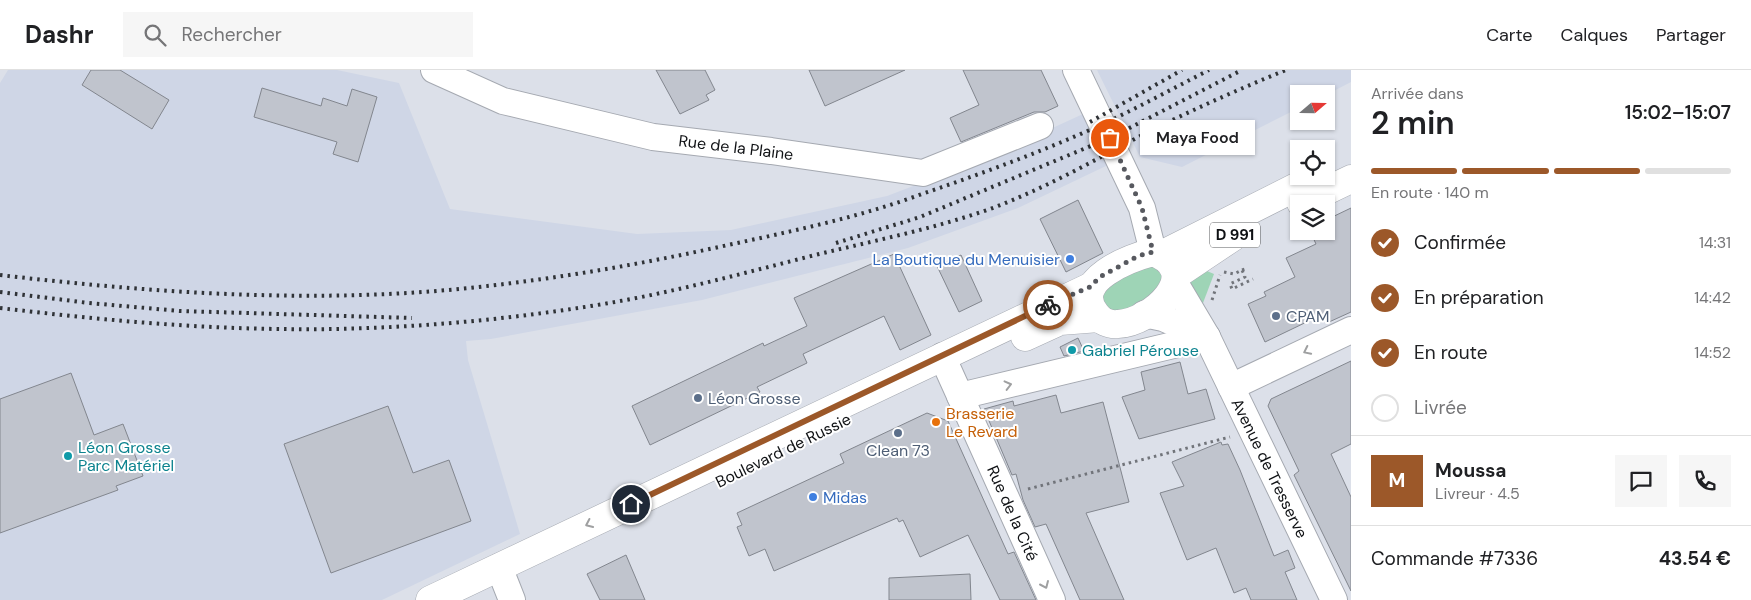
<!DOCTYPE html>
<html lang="fr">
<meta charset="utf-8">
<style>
:root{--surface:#fff;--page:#f6f6f6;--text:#202124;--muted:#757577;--line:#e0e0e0;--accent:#9c5829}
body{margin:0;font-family:"DM Sans",sans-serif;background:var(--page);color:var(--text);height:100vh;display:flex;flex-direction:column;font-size:19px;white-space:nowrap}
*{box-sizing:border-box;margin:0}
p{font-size:16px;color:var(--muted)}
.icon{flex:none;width:28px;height:28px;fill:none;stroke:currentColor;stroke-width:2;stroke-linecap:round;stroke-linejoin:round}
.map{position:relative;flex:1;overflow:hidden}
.drawer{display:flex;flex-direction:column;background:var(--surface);width:400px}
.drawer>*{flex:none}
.needle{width:32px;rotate:70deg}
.controls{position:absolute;left:1290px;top:15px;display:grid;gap:10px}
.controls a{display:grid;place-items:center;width:45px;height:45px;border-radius:0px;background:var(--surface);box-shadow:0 1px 4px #0004;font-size:25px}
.pin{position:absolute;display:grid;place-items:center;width:42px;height:42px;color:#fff;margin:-21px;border:2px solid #fff;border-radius:50%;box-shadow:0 1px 5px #0007}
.courier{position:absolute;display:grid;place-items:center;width:50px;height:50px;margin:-25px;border:4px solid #9c5829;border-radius:50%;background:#fff;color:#222;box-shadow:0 1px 6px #0007}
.bubble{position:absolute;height:35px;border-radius:0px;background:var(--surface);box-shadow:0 1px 4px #0004;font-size:16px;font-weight:600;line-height:35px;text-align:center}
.headline em{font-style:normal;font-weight:600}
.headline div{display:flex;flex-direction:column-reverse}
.headline{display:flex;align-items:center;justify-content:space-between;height:85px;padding:0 20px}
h1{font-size:32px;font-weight:600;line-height:38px}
.bar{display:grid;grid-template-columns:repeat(4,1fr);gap:8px 5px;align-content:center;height:60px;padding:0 20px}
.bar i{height:6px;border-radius:4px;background:var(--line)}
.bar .active{background:var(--accent)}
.bar p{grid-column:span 4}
.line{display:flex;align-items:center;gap:12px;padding:0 20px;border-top:1px solid var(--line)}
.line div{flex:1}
.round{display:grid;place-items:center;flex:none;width:52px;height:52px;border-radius:0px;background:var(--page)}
ol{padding:0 20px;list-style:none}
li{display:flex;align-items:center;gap:15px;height:55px}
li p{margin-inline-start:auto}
li .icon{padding:5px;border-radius:50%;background:var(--accent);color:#fff;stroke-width:4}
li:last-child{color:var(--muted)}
li i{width:28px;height:28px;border:2px solid var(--line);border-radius:50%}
header{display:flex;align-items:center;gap:30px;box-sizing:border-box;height:70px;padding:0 25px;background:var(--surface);border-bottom:1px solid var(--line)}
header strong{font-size:24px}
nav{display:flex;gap:28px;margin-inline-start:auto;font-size:18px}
.search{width:350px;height:45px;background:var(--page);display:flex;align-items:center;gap:12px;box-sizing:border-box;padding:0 18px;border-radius:0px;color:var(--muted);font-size:19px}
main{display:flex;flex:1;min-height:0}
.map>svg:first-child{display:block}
.built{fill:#cfd6e6}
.green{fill:#9ed4b6}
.building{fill:#c0c4cd;stroke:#82868e}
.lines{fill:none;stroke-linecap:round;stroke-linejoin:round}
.minor-casing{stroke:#a5a9b1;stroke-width:28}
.major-casing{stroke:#a5a9b1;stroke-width:29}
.path{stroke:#71747a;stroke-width:3;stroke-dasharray:2.5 4;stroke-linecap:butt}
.minor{stroke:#fff;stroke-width:26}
.major{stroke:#fff;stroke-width:28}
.rail{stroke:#2f3236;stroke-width:4;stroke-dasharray:2.5 5;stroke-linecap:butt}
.oneway{stroke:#9fa0a1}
.done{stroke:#57595f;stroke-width:5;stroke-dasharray:0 9}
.route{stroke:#9c5829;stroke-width:6}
.shop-dot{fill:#3f7fe0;stroke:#fff;stroke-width:2}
.service-dot{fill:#5c6f8a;stroke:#fff;stroke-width:2}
.culture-dot{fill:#0f9aa8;stroke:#fff;stroke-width:2}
.food-dot{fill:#e8710a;stroke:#fff;stroke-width:2}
.labels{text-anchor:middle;stroke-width:4;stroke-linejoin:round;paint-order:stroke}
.shield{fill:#fff;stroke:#57585a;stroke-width:1}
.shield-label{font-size:15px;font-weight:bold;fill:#0f1114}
.street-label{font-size:16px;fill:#0f1114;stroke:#fff}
.shop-label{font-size:16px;fill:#366cbe;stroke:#fff;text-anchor:end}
.service-label{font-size:16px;fill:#4e5e75;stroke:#fff;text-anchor:start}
.culture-label{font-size:16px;fill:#0d838f;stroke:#fff;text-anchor:start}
.food-label{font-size:16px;fill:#c56008;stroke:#fff;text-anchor:start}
</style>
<header>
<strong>Dashr</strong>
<div class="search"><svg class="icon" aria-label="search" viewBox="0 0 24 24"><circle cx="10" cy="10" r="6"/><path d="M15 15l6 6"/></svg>Rechercher</div>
<nav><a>Carte</a><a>Calques</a><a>Partager</a></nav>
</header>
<main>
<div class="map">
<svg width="1351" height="530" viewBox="0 0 1351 530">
<rect width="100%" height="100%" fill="#dce0e9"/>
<g class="built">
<path d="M8,0H337L399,13L450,139L637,164L731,160L887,126L987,88L1083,44L1108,95L1018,138L908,178L702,230L491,269L466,271L468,290L520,464L382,530H0V13Z"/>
<path d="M1097,0H1351V12L1326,25L1299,24V38L1182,97L1140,87Z"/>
</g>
<g class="green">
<path d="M1152,193L1166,211L1130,242L1105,239L1101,219Z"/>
<path d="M1200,198L1214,204L1203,233L1189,227V210Z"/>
</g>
<g class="building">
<path d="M91,0H120L169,30L152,59L82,15Z"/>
<path d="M656,0H705L715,20L706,25L709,30L680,44Z"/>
<path d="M809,0H905L825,36Z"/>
<path d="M963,0H1041L1058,36L1045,42H1034L961,72L950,48L979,35Z"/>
<path d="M262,18L321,36L323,28L347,36L352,19L377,27L358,92L333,84L337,72L254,47Z"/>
<path d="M1078,130L1103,183L1066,202L1040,149Z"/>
<path d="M1351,138V242L1329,252L1315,248L1265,272L1248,234L1266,226L1264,222L1295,207L1286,188L1316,174L1310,161H1326V150Z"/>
<path d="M894,184L931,265L900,280L884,246L803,284L807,293L757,317L760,322L650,375L632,336L763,273L764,276L807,256L794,228Z"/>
<path d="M961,185L982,231L959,242L937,196Z"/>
<path d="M1078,268L1084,281L1064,286L1060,277Z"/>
<path d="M1351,291V374L1331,384L1351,427V521L1294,405L1299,401L1268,336L1271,329Z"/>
<path d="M1180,292L1188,324L1206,319L1215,349L1139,369L1122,327L1145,320L1141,302Z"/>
<path d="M71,303L94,365L123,354L143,406L116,416L118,420L0,463V329Z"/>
<path d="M1056,325L1061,343L1103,332L1129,432L1086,443L1124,530H1080L1046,454L1035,457L1023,430L1016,404L1012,405L984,339L1013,331L1014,336Z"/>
<path d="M388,336L413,403L449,390L471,451L331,503L284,374Z"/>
<path d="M927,343L948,351L1008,484L1014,482L1036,530H1000L968,465L920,487L903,450L899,452L897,448L774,501L765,479L749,486L737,457L742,455L737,443L844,393L840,384Z"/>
<path d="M1221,372L1222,375L1228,374L1240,400L1274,486L1288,480L1295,498L1285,502L1297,530H1251L1246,518L1234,523L1216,478L1187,490L1160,423L1184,416L1172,392Z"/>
<path d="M626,485L645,530H600L587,504Z"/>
<path d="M970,504L971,530H889V508Z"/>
</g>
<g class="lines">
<defs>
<g id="minor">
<path d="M434,0L503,31L653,67L771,81L923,103L1040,56"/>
<path d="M1076,0L1142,138L1153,182"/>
<path d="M1175,213L1207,267L1334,530"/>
<path d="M1144,244L1163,248L1207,267"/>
<path d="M942,286L1052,530"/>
<path d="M1231,317L1351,260"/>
<path d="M960,326L1207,267"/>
<path d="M499,497L512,530"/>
</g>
<g id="major">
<path d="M1301,133L1351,109"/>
<path d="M1153,182C1207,203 1151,253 1118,254C1109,255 1100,251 1095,243C1070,210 1130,188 1153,182Z"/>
<path d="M1161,185L1318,106"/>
<path d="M1176,205L1233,167"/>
<path d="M1025,267L1060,251L1099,248"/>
<path d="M430,530L1092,216"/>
</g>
</defs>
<use href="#minor" class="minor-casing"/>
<use href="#major" class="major-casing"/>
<g class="path">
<path d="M1242,200L1248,198"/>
<path d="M1224,202L1234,204L1242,200L1245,207L1230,214L1232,219L1253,209"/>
<path d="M1212,230L1220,205"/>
<path d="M1028,419L1230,367"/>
</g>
<use href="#minor" class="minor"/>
<use href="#major" class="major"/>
<g class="rail">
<path d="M1090,52L1182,0"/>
<path d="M836,173L920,147L1110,68L1242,0"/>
<path d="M0,205C153,223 315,234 469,218C556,209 642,194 728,175C793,161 860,147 922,124C983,103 1044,81 1103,54C1139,37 1174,18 1209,0"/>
<path d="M0,222L89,233L180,241L412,248"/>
<path d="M0,238C93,249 186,258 280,259C392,261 516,250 626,230C690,218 752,201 815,185C873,171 933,159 990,139C1044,119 1095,90 1146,63C1192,40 1239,19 1286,0"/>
</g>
</g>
<defs><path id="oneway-chevron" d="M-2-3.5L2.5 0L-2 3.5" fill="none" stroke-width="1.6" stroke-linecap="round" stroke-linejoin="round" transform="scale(1.25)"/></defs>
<g class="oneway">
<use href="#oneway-chevron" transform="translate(1307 281) rotate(154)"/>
<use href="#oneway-chevron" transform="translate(1008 315) rotate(-14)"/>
<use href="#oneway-chevron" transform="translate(589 454) rotate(155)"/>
<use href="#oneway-chevron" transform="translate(1045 515) rotate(66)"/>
</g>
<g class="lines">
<path class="done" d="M1048,235L1092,216L1098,208L1138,186L1153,182L1142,138L1110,68"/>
<path class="route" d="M631,434L1048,235"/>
</g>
<g class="shop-dot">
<circle cx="1070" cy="189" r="5"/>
<circle cx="813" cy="427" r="5"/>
</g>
<g class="service-dot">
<circle cx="1276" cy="246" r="5"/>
<circle cx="698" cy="328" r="5"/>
<circle cx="898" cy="363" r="5"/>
</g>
<g class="culture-dot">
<circle cx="1072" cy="280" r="5"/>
<circle cx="68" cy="386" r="5"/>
</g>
<circle class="food-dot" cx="936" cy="352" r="5"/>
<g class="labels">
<rect class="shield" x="1210" y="152.5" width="50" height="25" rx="4"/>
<g class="shield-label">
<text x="1235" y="170">D 991</text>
</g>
<g class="street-label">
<text transform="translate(736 77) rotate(7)" y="6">Rue de la Plaine</text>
<text transform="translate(783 380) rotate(-26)" y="6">Boulevard de Russie</text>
<text transform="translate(1270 398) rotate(64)" y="6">Avenue de Tresserve</text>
<text transform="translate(1013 443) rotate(66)" y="6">Rue de la Cité</text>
</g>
<g class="shop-label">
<text x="1060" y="195">La Boutique du Menuisier</text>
<text x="823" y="433" text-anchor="start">Midas</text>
</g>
<g class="service-label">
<text x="1286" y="252">CPAM</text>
<text x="708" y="334">Léon Grosse</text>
<text x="898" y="386" text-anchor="middle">Clean 73</text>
</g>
<g class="culture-label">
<text x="1082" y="286">Gabriel Pérouse</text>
<text x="78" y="383">Léon Grosse<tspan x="78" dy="18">Parc Matériel</tspan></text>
</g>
<g class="food-label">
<text x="946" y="349">Brasserie<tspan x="946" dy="18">Le Revard</tspan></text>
</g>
</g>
</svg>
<div class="controls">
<a><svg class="needle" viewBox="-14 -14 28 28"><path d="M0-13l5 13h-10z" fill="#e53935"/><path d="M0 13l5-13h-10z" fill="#757577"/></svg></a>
<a><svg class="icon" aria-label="locate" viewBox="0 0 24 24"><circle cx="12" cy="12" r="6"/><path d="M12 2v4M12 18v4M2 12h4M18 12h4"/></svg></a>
<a><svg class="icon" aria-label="layers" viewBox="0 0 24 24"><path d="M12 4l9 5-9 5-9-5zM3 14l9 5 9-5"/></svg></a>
</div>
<div class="pin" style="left:1110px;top:68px;background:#ea580c"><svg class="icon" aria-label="bag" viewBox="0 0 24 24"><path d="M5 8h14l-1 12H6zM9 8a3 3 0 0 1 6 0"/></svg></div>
<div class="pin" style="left:631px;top:434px;background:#1f2937"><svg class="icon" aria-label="home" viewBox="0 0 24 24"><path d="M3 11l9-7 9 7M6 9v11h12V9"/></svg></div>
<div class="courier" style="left:1048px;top:235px"><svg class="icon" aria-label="bike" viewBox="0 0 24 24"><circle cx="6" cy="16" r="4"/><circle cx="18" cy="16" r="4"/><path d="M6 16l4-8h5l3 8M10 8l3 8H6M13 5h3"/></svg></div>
<div class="bubble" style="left:1140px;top:50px;width:115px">Maya Food</div>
</div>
<section class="drawer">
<div class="headline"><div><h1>2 min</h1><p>Arrivée dans</p></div><em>15:02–15:07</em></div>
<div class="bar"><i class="active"></i><i class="active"></i><i class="active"></i><i></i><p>En route · 140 m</p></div>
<ol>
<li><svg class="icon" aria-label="check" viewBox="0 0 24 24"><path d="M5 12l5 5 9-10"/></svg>Confirmée<p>14:31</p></li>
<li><svg class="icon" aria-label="check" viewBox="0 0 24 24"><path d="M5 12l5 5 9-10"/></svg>En préparation<p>14:42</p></li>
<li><svg class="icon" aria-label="check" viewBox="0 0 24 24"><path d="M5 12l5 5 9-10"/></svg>En route<p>14:52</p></li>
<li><i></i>Livrée</li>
</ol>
<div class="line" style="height:90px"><b class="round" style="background:var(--accent);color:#fff">M</b><div><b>Moussa</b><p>Livreur · 4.5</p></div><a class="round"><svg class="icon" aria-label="chat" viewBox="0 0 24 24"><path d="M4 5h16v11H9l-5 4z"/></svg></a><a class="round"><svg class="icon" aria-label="phone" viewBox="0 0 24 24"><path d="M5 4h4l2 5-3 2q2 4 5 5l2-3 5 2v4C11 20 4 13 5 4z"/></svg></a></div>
<div class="line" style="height:65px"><div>Commande #7336</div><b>43.54 €</b></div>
</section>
</main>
